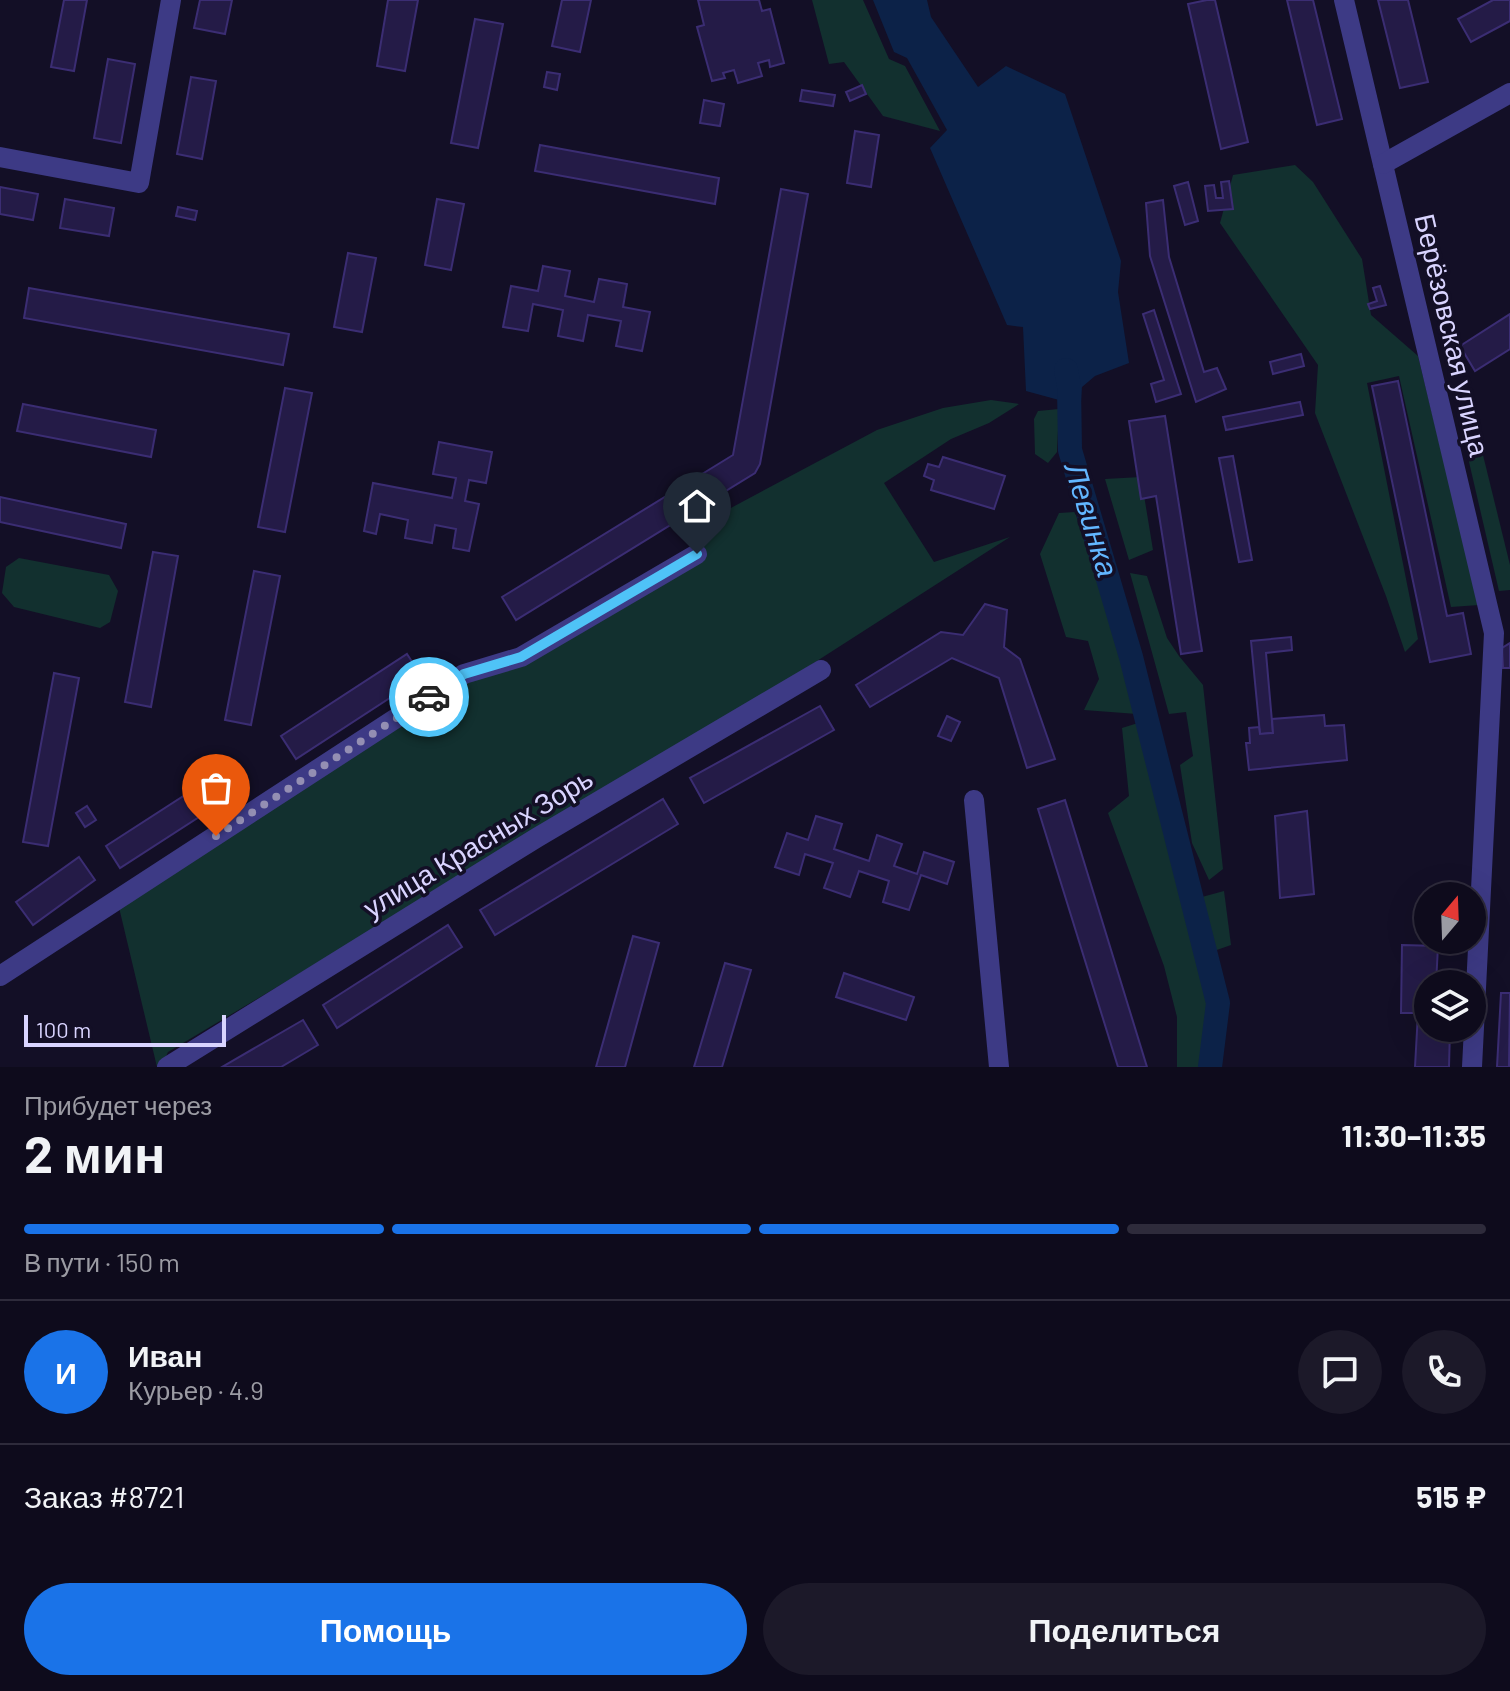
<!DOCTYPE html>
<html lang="ru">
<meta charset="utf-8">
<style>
:root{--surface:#0e0b1c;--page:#1c1929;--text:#f1f3f6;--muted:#9b9ba3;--line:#2e2b3b;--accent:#1a73e8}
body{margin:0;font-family:Barlow,sans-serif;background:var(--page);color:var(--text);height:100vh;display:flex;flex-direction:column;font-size:30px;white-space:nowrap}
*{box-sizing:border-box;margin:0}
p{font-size:26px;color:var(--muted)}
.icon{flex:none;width:44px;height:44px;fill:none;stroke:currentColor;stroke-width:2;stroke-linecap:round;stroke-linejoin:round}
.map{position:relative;height:1067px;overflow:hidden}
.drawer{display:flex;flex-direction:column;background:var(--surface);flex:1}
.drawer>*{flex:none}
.needle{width:52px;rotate:19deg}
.tools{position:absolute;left:1414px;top:882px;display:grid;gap:16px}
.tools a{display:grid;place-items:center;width:72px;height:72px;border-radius:50%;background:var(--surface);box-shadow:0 8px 32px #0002,0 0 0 2px var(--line);font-size:40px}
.scale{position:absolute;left:24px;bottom:20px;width:202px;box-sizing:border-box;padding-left:8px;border:4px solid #d9d4ff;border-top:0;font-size:22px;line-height:28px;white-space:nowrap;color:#d9d4ff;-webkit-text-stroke:6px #130f26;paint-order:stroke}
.pin{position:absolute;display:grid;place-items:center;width:68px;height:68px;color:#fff;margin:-82px -34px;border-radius:50% 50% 50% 0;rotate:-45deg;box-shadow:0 0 8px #0007}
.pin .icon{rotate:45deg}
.courier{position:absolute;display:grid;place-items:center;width:80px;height:80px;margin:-40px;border:6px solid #4fc3f7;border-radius:50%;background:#fff;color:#222;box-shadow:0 2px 10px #0007}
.headline em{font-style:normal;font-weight:700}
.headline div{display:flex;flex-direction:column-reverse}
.headline{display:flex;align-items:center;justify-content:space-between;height:136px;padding:0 24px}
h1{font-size:52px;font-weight:700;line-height:60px}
.bar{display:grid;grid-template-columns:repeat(4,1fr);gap:12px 8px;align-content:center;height:96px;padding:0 24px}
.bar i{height:10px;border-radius:6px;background:var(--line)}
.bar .selected{background:var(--accent)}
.bar p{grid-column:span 4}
.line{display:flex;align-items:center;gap:20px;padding:0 24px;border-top:2px solid var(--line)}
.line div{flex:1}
.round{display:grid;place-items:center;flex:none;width:84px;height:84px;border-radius:42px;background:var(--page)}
.button{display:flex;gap:16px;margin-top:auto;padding:16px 24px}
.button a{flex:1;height:92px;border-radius:48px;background:var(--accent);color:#fff;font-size:32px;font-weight:700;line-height:92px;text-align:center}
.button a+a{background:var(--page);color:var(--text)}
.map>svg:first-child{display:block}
.green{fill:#12302f}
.water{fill:#0c2248}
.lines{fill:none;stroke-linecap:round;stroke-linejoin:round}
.river{stroke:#0c2248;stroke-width:24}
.building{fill:#241b47;stroke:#3b2d73;stroke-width:2}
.minor{stroke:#3d3a85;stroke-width:20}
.done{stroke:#948fb3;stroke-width:8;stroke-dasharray:0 14.4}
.route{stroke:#4fc3f7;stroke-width:10}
.labels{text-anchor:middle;stroke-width:7;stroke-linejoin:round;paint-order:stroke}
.street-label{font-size:28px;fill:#d9d4ff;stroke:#130f26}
.water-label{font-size:30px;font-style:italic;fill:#62b6ff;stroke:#130f26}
</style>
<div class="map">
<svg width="1510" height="1067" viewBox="0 0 1510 1067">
<rect width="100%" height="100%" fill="#130f26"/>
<g class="green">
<path d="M812,0H863L889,59L905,66L940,131L883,116L844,62L829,64Z"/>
<path d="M1295,165L1313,182L1362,259L1371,315L1418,356L1479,605L1451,607L1399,376L1367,383L1418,639L1405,652L1386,596L1315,413L1318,365L1220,223L1233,175Z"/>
<path d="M991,400L1019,404L989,423L951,439L884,483L934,562L1010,537L739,711L168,1052L161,1067H157L117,899L463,674L521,657L696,554L684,533L877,430L943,408Z"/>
<path d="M1059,409L1057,452L1048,463L1035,454L1034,419L1038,411Z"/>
<path d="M1466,449L1482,451L1510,565V590L1499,591Z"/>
<path d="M1141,477L1153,550L1129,560L1105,479Z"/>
<path d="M1075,512L1128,677L1137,714L1084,710L1099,679L1088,641L1066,637L1040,554L1059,513Z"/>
<path d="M19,558L109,575L118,591L110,622L100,628L14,607L2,593L6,567Z"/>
<path d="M1130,573L1147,576L1167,638L1179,656L1203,685L1223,869L1209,880L1192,843L1180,765L1193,756L1186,712L1169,714Z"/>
<path d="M1138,723L1212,1003L1203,1067H1177V1017L1164,966L1108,813L1129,796L1122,728Z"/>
<path d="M1224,891L1231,945L1211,952L1202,897Z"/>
</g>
<path class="water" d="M873,0H927L931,17L978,87L1006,66L1065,94L1121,261L1118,292L1129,363L1095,376L1082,387L1081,402L1070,403L1026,391L1023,327L1007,325L930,148L947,130L907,58L894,52Z"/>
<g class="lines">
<path class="river" d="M1066,370L1069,386L1070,450L1131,657L1218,1003L1210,1067"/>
</g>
<g class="building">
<path d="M64,0H87L74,71L51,67Z"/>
<path d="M200,0H232L225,34L194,28Z"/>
<path d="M388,0H418L405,71L377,66Z"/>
<path d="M562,0H591L580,52L552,46Z"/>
<path d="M698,0H759L762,11L770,9L784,63L770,67L769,60L758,63L762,76L738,83L734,70L723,73L725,78L712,81L697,27L704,25Z"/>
<path d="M1207,0H1215L1248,142L1221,149L1188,4Z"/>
<path d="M1287,0H1313L1342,119L1317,125Z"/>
<path d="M1378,0H1408L1428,82L1400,88Z"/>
<path d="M1493,0H1510V21L1471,42L1458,19Z"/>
<path d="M475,19L503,24L478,148L451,143Z"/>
<path d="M108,59L135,64L121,143L94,138Z"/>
<path d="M547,72L560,74L557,90L544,87Z"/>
<path d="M191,77L216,81L202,159L177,154Z"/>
<path d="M862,85L866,94L850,101L846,92Z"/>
<path d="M802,90L835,95L833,106L800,101Z"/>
<path d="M704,100L724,104L720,126L700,123Z"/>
<path d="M855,131L879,135L871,187L847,183Z"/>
<path d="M540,145L719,178L715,204L535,171Z"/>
<path d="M1229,181L1233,209L1208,211L1205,186L1214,185L1216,198H1223L1221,182Z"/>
<path d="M1188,182L1198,221L1185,225L1174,186Z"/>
<path d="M0,187L38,194L33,220L0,214Z"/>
<path d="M781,189L808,194L760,464L755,473L516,620L502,597L733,455Z"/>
<path d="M65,199L114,208L109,236L60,228Z"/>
<path d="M437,199L464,204L451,270L425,265Z"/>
<path d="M1163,200L1169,257L1204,372L1217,368L1226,389L1196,402L1150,256L1146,203Z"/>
<path d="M178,207L197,211L195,220L176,216Z"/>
<path d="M348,253L376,258L362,332L334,327Z"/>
<path d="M543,266L570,271L565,296L594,302L599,279L627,284L623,307L650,312L642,351L616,346L621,321L588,315L583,341L558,336L563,310L533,304L528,331L503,327L511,286L538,291Z"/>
<path d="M1380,286L1386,305L1370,309L1368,304L1377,301L1373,288Z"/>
<path d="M29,288L289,334L283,365L24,318Z"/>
<path d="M1154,310L1181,394L1156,402L1151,384L1164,380L1143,314Z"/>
<path d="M1510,314V349L1475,371L1460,346Z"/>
<path d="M1301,354L1304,366L1273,374L1270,362Z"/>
<path d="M1398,381L1447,616L1463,613L1471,654L1430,662L1372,386Z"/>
<path d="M285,388L312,393L285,532L258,527Z"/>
<path d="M1300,402L1303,415L1226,430L1223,417Z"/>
<path d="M23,404L156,430L151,457L17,431Z"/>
<path d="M1165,416L1202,651L1181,654L1156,496L1141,499L1129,421Z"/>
<path d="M439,442L492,452L486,483L469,480L465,501L479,504L469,551L453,548L456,529L435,525L432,543L405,538L408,520L380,514L376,534L364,531L373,483L452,498L456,478L433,474Z"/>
<path d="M1233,456L1252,560L1239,562L1219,458Z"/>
<path d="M943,457L1005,476L994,509L931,490L934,480L924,476L928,464L939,467Z"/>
<path d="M0,497L126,524L121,548L0,522Z"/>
<path d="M153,552L178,556L151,707L125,702Z"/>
<path d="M254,571L280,576L251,725L225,720Z"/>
<path d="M985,604L1007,610L1004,647L1020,659L1055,759L1027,768L999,678L952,658L870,707L856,685L941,632L963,635Z"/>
<path d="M1291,637L1292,650L1266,653L1273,733L1260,734L1251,641Z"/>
<path d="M1510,643V668H1503L1502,648Z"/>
<path d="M407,654L422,677L296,759L281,736Z"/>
<path d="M54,673L79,678L48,846L23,842Z"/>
<path d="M820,706L834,730L704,803L690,778Z"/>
<path d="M1324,715L1325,726L1344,725L1347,760L1249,770L1246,743H1250L1249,728L1259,727L1260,734L1273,733L1272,719Z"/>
<path d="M947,716L960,722L951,741L938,736Z"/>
<path d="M230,766L244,788L120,868L106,846Z"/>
<path d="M663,799L678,824L495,935L480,910Z"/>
<path d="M1065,800L1147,1067H1118L1038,809Z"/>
<path d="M87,806L96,820L85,827L76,813Z"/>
<path d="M1307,811L1314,894L1280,898L1275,816Z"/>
<path d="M816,816L842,824L834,849L869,861L877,835L902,844L894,866L917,874L924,852L954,862L947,884L921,875L909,910L883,902L889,881L859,871L850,897L824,888L833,863L805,854L799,875L775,867L787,833L808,840Z"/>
<path d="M79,857L95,880L33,925L16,902Z"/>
<path d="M448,925L462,947L337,1028L323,1005Z"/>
<path d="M633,936L659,943L625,1067H596Z"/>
<path d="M1402,945L1438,946L1436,984H1428V1028H1450L1449,1067H1415L1418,1013H1401Z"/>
<path d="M725,963L751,970L722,1067H694Z"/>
<path d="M844,973L914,997L906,1020L836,997Z"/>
<path d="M1501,993H1510L1509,1067H1497Z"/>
<path d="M303,1020L318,1045L281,1067H222Z"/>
</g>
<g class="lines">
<g class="minor">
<path d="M1344,0L1494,633L1472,1067"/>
<path d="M0,157L139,183L171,0"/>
<path d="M1383,164L1510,93"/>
<path d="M974,800L999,1067"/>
<path d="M0,976L464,674L521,657L697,554"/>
<path d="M167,1067L538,837L821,670"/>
</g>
</g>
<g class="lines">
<path class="done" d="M216,836L429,697"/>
<path class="route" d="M429,697L464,674L521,657L697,554"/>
</g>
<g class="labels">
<g class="street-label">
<text transform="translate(1452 335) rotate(77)" y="10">Берёзовская улица</text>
<text transform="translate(478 843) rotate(-31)" y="10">улица Красных Зорь</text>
</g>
<g class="water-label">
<text transform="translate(1091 520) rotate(73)" y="10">Левинка</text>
</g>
</g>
</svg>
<div class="tools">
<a><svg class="needle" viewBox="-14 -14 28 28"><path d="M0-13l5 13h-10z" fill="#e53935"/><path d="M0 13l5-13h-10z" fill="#9b9ba3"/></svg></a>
<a><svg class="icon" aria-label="layers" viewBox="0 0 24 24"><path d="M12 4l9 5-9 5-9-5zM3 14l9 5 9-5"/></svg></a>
</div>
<div class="scale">100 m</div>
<div class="pin" style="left:216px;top:836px;background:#ea580c"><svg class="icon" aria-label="bag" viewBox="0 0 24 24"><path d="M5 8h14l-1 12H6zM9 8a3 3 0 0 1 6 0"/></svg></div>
<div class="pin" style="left:697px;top:554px;background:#1f2937"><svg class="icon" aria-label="home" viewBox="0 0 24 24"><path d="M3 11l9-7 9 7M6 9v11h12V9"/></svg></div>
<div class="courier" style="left:429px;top:697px"><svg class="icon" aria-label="car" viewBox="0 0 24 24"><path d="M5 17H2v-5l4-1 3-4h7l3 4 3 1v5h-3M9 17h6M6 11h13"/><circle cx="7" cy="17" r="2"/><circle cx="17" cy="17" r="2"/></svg></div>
</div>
<section class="drawer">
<div class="headline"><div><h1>2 мин</h1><p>Прибудет через</p></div><em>11:30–11:35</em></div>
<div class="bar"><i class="selected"></i><i class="selected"></i><i class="selected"></i><i></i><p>В пути · 150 m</p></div>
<div class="line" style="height:144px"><b class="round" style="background:var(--accent);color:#fff">И</b><div><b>Иван</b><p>Курьер · 4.9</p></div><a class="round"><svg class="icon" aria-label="chat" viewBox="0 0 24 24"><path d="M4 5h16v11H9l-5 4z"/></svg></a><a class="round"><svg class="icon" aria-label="phone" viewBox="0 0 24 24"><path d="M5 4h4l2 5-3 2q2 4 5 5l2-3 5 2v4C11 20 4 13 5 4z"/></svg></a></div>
<div class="line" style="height:104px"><div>Заказ #8721</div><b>515 ₽</b></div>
<div class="button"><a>Помощь</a><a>Поделиться</a></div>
</section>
